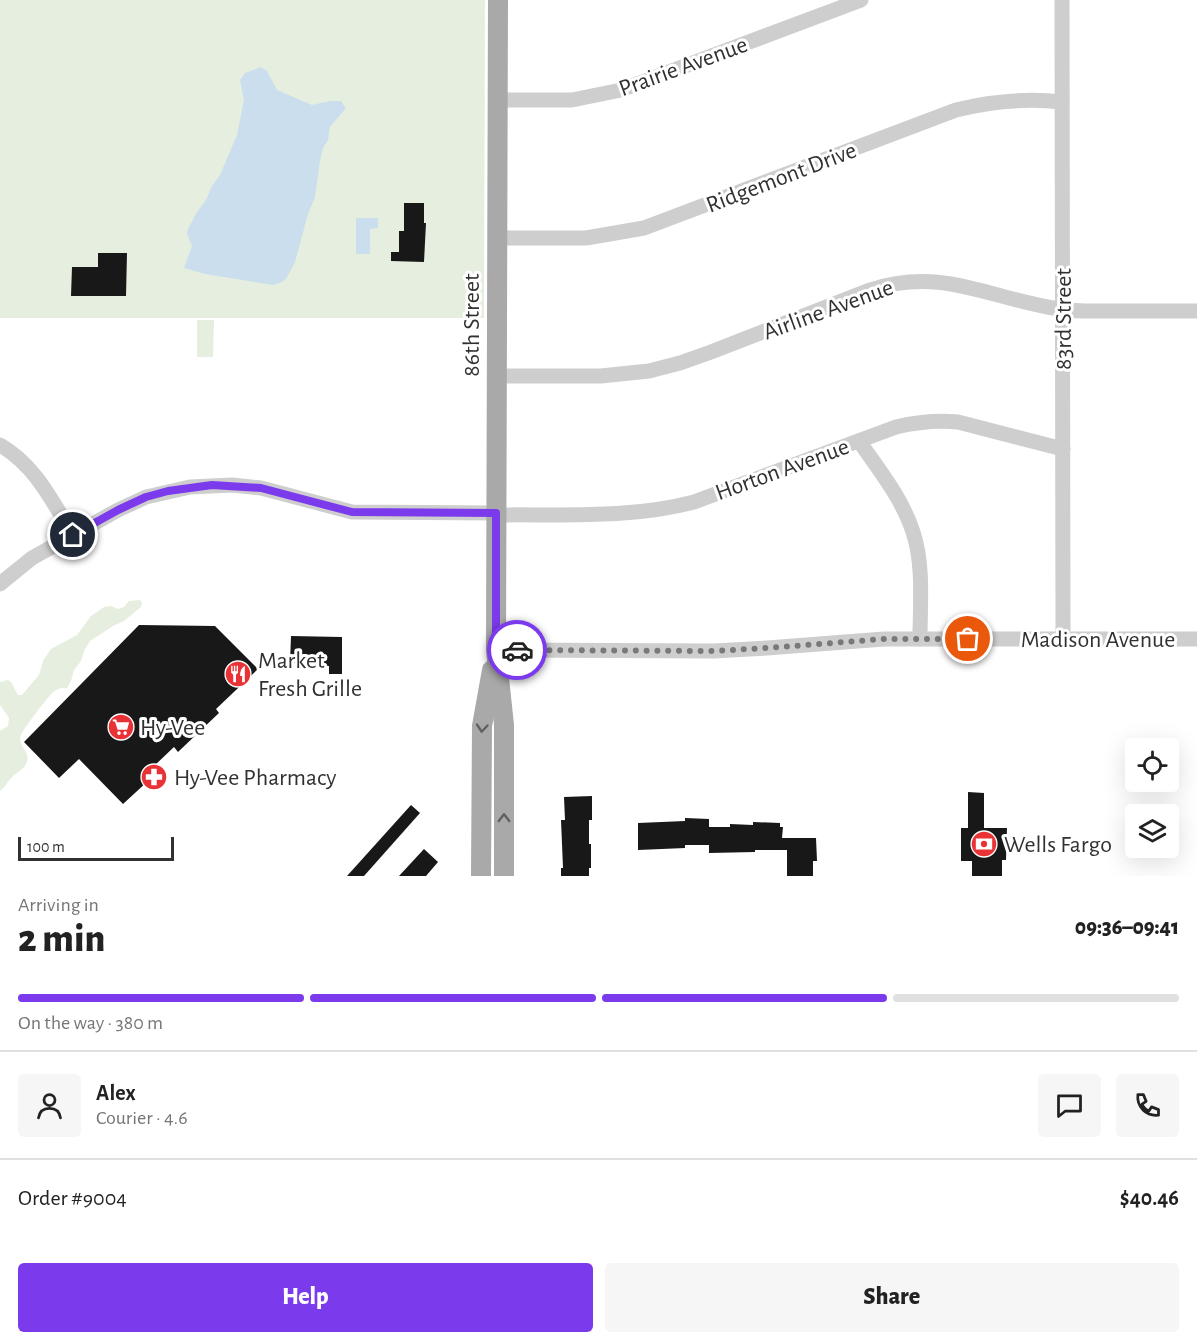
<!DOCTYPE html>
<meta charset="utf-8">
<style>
:root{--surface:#fff;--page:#f6f6f6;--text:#222;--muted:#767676;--line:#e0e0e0;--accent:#7c3aed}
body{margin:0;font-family:"Alegreya Sans",sans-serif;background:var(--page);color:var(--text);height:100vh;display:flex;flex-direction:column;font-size:22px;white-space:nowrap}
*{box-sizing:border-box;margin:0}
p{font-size:20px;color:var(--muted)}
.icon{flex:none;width:33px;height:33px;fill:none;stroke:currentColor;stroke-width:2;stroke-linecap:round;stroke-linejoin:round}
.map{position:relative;height:876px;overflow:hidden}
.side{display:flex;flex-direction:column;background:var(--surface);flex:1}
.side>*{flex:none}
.tools{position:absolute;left:1125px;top:738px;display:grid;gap:12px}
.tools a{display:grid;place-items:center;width:54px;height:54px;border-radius:6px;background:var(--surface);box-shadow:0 6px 24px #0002;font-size:30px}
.scale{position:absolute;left:18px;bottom:15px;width:156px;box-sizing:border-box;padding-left:6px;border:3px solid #313131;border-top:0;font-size:16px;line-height:21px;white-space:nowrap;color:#313131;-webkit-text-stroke:4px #fff;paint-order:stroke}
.pin{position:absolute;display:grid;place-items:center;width:51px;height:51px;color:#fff;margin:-26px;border:3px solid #fff;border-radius:50%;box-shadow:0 2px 6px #0007}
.courier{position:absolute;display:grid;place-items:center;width:60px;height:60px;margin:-30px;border:4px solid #7c3aed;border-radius:50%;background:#fff;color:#222;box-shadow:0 2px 8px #0007}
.headline em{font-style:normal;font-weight:800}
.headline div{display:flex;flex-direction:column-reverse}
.headline{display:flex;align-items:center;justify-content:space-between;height:102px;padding:0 18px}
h1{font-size:39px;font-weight:800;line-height:45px}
.bar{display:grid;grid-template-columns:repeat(4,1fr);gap:9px 6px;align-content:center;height:72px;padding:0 18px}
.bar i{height:8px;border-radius:4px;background:var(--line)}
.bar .current{background:var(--accent)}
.bar p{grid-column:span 4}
.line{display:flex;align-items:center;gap:15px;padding:0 18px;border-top:2px solid var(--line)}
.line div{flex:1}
.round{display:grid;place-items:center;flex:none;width:63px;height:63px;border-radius:6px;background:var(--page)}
.cta{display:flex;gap:12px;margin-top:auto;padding:12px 18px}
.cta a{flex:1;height:69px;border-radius:6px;background:var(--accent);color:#fff;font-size:24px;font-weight:800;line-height:69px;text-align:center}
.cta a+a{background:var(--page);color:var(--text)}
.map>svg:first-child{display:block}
.green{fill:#e6eedf}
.water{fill:#cbdeed}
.building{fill:#181818}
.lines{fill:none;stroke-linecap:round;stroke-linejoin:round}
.minor{stroke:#cecece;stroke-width:15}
.major{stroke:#a9a9a9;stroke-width:20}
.oneway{stroke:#616161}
.done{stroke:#797979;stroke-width:6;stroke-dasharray:0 10.8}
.route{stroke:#7c3aed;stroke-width:8}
.labels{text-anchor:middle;stroke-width:6;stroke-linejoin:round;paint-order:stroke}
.street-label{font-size:24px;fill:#313131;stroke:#fff}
.poi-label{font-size:24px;fill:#313131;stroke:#fff;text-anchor:start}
</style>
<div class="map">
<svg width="1197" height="876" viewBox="0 0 1197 876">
<rect width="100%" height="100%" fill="#fff"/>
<g class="green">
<path d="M0,0H485L484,318H0Z"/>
<path d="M197,320H214L213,357H197Z"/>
<path d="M140,600L142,603L141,607L124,621L113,626L90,641L84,651L81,661L74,670L71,681L67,688C61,688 58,688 53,692C48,697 20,732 20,738C20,749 32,753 26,764C23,770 17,772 12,777C8,781 5,787 0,791V731L8,726L9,718L0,705V682L8,680L11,682L18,695H22L39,675L43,661L51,649L77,635L91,616L104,607L111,606L118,609L124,607L129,601Z"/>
</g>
<g class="water">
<path d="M261,67L267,71L277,90L312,105L330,101H341L346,108L330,127L328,140L323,148L320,161L315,197L308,214L295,262L286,279L280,283L273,285L205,274L184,268L192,246L187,234L188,229L197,212L206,200L212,186L220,175L237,135L244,100L240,80L245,73Z"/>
<path d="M356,218H378V228L370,229V254H356Z"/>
</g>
<g class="building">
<path d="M404,203H424V223H426L424,262L391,261V252H399V231H404Z"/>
<path d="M98,253H127L126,296H71L72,267H98Z"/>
<path d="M139,625L215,626L258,669L216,709L219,713L178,752L174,747L153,767L166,779L157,789L148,781L123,804L79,759L59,778L24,742Z"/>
<path d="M291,636L342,637V674H329V666H313V663H290Z"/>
<path d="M968,792L984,793V828H1007L1006,860H1002V876H972V861H961V828H968Z"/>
<path d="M592,796V820H589V844H591V868H589V876H561V868H563L561,820H565L564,797Z"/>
<path d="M411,805L420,813L364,876H347Z"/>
<path d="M685,818L709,819V827H730V824L753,825V822L780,823V827H783L782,838H816L817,861H813V876H787V850H755V852L709,853V845H685V848L638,850V823L685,821Z"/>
<path d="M424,849L438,862L426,876H399Z"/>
</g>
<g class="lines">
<g class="minor">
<path d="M1062,0L1063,639"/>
<path d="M498,100H572L621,90L861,0"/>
<path d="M497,238H586L644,228L956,110C992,101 1026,98 1062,102"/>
<path d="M497,376H601L649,371L680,363L711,352L870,290C942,266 990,299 1059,309C1077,312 1096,311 1114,311C1142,311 1169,311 1197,311"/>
<path d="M859,441C879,470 902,498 913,532C924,565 920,604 920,639"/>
<path d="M0,445C35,465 52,501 73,535"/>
<path d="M496,515C562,514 630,519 694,502L896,427C917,422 937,420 958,422L1063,449"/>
<path d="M0,584L32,558L118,510L146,497L190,487L232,485L261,488L352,512L496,513"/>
<path d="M496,650L714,651L767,648L884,639H1197"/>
</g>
<g class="major">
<path d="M498,0L496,650L504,725V876"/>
<path d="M481,876L482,726L492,670"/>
</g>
</g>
<defs><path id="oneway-chevron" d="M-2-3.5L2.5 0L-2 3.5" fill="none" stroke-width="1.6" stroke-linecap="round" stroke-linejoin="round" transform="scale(1.5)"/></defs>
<g class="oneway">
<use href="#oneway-chevron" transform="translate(482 728) rotate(95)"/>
<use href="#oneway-chevron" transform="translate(504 818) rotate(-90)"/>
</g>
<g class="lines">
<path class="done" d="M517,650L714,651L767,648L884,639H968"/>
<path class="route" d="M73,535L118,510L146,497L168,491L212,485L261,488L352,512L496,513V650H517"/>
</g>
<defs>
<symbol id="restaurant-disc" viewBox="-11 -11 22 22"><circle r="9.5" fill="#e83235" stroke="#fff"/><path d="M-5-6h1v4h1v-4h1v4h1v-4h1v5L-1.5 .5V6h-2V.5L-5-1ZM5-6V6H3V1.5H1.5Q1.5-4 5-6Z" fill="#fff"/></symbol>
<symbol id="supermarket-disc" viewBox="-11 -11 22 22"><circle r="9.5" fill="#e83235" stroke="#fff"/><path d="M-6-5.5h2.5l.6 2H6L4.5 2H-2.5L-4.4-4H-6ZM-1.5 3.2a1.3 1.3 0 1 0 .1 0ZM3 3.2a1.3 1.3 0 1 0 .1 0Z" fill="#fff"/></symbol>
<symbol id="pharmacy-disc" viewBox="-11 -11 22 22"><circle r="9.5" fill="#e83235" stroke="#fff"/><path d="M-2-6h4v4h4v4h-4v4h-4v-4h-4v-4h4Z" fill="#fff"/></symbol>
<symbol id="bank-disc" viewBox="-11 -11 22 22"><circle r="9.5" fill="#e83235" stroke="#fff"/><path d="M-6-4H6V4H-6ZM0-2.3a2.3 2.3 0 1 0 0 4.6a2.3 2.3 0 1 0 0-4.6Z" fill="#fff"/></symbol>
</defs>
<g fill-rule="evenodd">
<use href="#restaurant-disc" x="223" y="659" width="30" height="30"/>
<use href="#supermarket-disc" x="106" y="712" width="30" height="30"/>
<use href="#pharmacy-disc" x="139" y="762" width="30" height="30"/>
<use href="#bank-disc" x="969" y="829" width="30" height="30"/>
</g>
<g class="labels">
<g class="street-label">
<text transform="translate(683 66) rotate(-20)" y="8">Prairie Avenue</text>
<text transform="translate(781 177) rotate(-21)" y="8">Ridgemont Drive</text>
<text transform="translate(828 309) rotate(-20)" y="8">Airline Avenue</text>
<text transform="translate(1063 319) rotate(-90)" y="8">83rd Street</text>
<text transform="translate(471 325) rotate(-90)" y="8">86th Street</text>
<text transform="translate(782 469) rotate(-20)" y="8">Horton Avenue</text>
<text x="1098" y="647">Madison Avenue</text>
</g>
<g class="poi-label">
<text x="258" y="668">Market<tspan x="258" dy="28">Fresh Grille</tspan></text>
<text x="140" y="735">Hy-Vee</text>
<text x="174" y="785">Hy-Vee Pharmacy</text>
<text x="1004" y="852">Wells Fargo</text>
</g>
</g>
</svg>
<div class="tools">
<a><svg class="icon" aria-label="locate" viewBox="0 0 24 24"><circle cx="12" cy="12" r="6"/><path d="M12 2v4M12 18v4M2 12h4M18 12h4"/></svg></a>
<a><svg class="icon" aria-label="layers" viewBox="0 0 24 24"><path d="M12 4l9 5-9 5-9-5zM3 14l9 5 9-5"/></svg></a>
</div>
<div class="scale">100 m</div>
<div class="pin" style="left:968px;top:639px;background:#ea580c"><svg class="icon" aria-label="bag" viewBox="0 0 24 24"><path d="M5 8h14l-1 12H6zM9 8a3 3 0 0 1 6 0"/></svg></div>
<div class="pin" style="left:73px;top:535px;background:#1f2937"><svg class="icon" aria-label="home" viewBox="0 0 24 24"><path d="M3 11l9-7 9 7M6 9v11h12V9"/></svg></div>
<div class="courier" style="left:517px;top:650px"><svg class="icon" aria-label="car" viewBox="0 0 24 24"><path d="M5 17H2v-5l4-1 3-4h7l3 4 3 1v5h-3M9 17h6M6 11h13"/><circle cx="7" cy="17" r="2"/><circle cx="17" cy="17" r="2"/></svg></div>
</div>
<section class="side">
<div class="headline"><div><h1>2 min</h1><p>Arriving in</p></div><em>09:36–09:41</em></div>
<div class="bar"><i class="current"></i><i class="current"></i><i class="current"></i><i></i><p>On the way · 380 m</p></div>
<div class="line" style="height:108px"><a class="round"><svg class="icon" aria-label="person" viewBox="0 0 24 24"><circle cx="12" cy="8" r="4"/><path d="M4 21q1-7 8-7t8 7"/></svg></a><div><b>Alex</b><p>Courier · 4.6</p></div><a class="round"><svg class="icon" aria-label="chat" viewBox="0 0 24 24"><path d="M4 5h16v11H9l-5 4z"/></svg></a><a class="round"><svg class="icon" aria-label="phone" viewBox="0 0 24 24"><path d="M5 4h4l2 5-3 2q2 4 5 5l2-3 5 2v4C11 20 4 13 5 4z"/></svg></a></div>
<div class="line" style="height:78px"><div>Order #9004</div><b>$40.46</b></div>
<div class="cta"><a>Help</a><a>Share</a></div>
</section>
